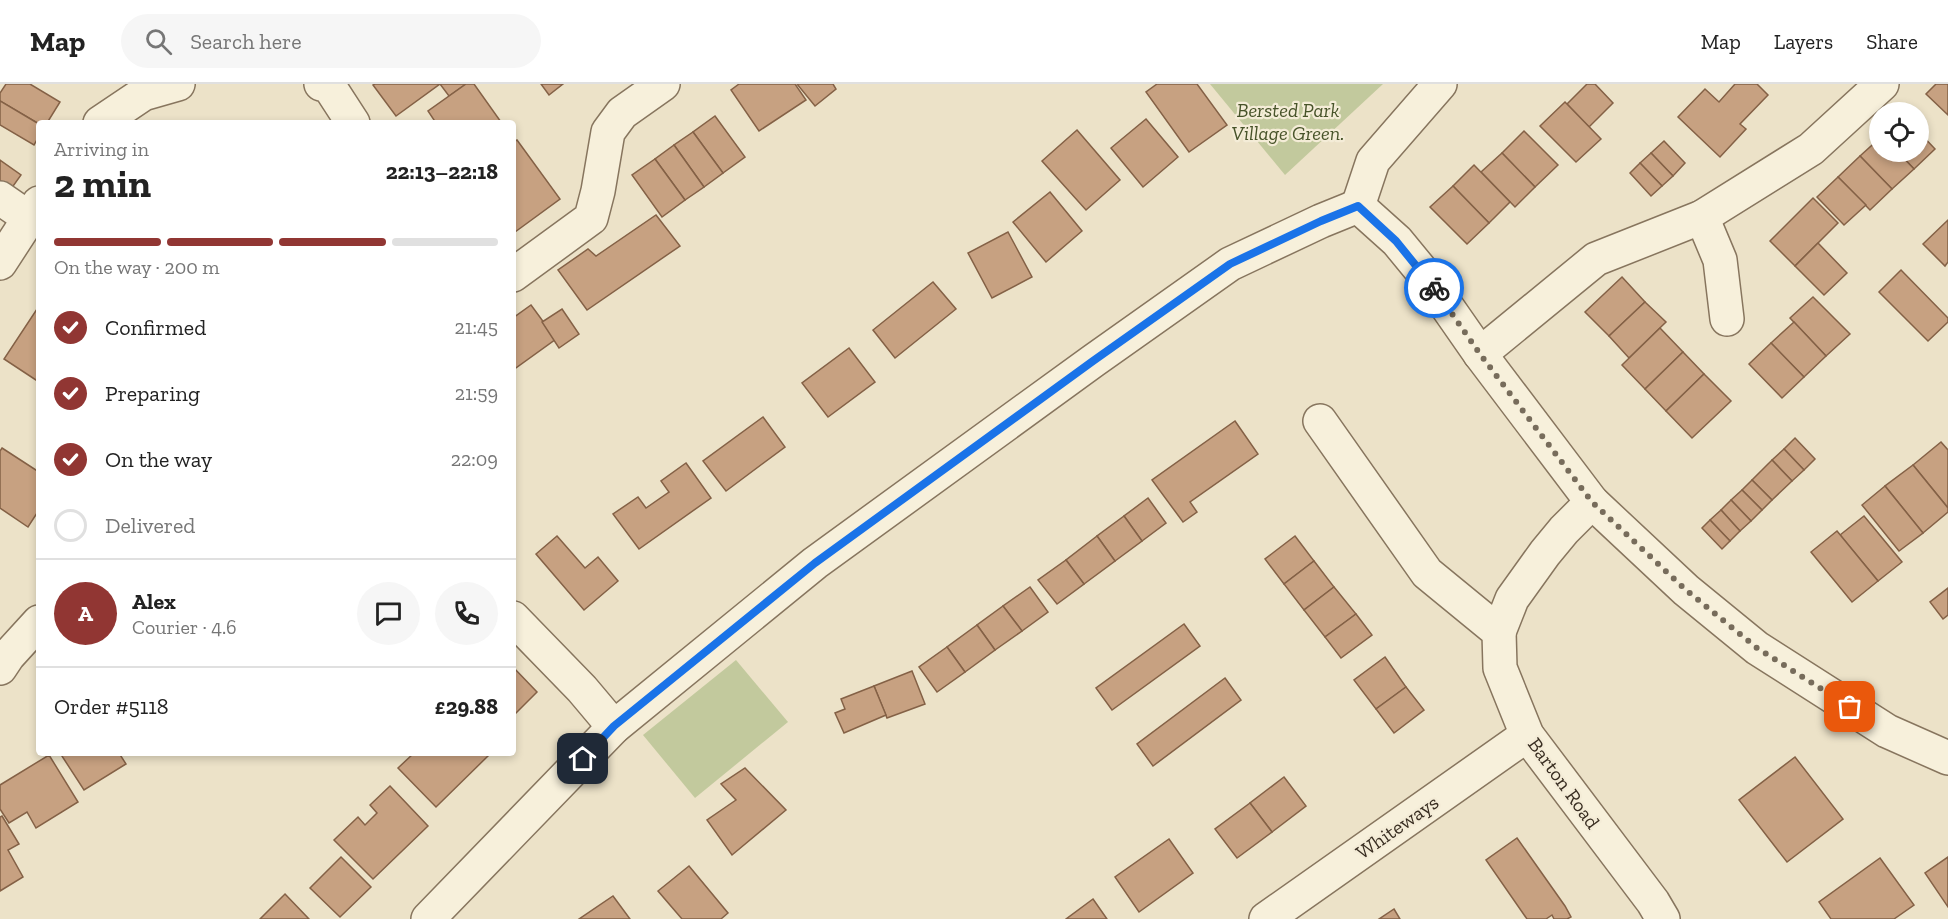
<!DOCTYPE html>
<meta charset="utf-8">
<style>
:root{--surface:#fff;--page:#f6f6f6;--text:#222;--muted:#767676;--line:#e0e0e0;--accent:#913633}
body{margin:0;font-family:"Zilla Slab",serif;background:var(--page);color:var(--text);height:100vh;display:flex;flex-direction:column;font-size:22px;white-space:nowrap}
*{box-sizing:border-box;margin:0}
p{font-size:20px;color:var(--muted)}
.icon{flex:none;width:33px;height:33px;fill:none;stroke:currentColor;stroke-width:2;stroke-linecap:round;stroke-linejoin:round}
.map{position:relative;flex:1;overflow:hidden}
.side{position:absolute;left:36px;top:36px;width:480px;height:636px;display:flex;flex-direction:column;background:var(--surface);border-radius:6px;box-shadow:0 3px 9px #0003}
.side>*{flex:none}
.fabs{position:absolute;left:1869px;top:18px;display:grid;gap:12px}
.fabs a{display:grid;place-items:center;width:60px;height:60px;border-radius:50%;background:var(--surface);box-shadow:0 3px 9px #0003;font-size:30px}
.pin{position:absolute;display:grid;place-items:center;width:51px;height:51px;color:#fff;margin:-26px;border-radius:12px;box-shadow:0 3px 9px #0006}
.courier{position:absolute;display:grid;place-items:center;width:60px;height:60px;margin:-30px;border:4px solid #1a73e8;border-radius:50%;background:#fff;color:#222;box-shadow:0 2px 8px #0007}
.head em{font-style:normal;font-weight:700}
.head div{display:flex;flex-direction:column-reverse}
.head{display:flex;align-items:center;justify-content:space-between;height:102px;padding:0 18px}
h1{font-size:39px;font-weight:700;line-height:45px}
.bar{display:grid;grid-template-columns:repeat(4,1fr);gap:9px 6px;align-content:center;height:72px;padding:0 18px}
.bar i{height:8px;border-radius:4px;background:var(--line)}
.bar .active{background:var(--accent)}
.bar p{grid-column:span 4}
.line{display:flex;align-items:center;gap:15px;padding:0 18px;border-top:2px solid var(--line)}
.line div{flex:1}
.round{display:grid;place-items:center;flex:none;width:63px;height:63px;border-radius:32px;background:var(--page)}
ol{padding:0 18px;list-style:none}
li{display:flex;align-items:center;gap:18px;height:66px}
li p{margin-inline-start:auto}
li .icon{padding:6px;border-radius:50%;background:var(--accent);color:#fff;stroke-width:4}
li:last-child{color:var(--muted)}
li i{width:33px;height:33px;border:3px solid var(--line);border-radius:50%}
header{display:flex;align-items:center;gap:36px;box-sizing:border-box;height:84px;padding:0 30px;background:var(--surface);border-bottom:2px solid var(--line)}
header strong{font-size:28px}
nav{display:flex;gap:33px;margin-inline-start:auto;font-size:21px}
.search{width:420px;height:54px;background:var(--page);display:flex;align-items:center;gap:15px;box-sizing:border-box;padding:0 21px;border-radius:33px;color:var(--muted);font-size:22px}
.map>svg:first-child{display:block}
.green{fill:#c2c99d}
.building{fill:#c7a181;stroke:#846146;stroke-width:1.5}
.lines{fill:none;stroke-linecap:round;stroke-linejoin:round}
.minor-casing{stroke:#87755e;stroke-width:36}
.minor{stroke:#f7f0db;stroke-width:33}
.done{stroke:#776c5b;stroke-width:6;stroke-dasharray:0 10.8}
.route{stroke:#1a73e8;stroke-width:8}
.labels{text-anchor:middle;stroke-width:4.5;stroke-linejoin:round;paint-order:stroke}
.park-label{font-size:20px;font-style:italic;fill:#475329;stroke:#f4ecd7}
.street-label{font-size:20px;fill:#382d21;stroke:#f4ecd7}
</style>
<header>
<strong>Map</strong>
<div class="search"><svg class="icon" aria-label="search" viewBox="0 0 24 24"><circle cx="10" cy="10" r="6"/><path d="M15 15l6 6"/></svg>Search here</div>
<nav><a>Map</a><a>Layers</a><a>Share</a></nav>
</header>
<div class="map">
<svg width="1948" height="835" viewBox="0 0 1948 835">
<rect width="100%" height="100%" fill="#ece2c8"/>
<g class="green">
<path d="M1210,0H1383L1285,91Z"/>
<path d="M736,576L788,638L695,714L643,651Z"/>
</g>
<g class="building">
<path d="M6,0H30L60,18L47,39L39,40L0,17V9Z"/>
<path d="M375,0H440L396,32L373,1Z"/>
<path d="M440,0H466L449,12Z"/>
<path d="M466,0H474L501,38L436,39L428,27Z"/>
<path d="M541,0H563L549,11Z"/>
<path d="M739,0H795L806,16L759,47L731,6Z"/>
<path d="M797,0H833L836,5L815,22Z"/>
<path d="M1157,0H1197L1227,41L1189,68L1146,8Z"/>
<path d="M1587,0H1595L1613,19L1589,43L1567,20Z"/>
<path d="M1735,0H1757L1768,11L1740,40L1746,45L1720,73L1678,33L1705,5L1719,18Z"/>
<path d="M1936,0H1948V31L1926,10Z"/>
<path d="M0,17L39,40V52L34,61L0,41Z"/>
<path d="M1565,18L1601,55L1576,78L1540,42Z"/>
<path d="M715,32L745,73L723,89L693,48Z"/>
<path d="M1146,35L1178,73L1143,103L1111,64Z"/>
<path d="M1077,46L1120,96L1086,126L1042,77Z"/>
<path d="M1524,47L1558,81L1535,103L1502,69Z"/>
<path d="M1918,47L1935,65L1914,85L1898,68H1918Z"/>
<path d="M693,48L723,89L704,103L674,61Z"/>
<path d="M1880,54V68H1898L1914,85L1892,105L1860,72Z"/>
<path d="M517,56L560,115L515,148L513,145V58Z"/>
<path d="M1664,57L1685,79L1673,92L1651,69Z"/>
<path d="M674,61L704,103L685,116L655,75Z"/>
<path d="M1502,69L1535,103L1515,123L1481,88Z"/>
<path d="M1651,69L1673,92L1662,102L1640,79Z"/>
<path d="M1860,72L1892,105L1870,126L1838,93Z"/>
<path d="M655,75L685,116L662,133L632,91Z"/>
<path d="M0,76L21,91L11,105L0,97Z"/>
<path d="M1640,79L1662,102L1651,112L1630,89Z"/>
<path d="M1474,81L1510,118L1489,139L1453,102Z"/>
<path d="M1838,93L1866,121L1844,141L1817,113Z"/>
<path d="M1453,102L1489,139L1467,160L1430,123Z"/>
<path d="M1050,108L1082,147L1046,178L1013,138Z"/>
<path d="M1813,114L1838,139L1795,182L1770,157Z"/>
<path d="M656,131L680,162L587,226L558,186L588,165L596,172Z"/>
<path d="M1948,136V178L1945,182L1923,160Z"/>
<path d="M1008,148L1032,193L992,214L968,169Z"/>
<path d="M1818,159L1847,189L1824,211L1795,182Z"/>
<path d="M1901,186L1948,234V238L1928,257L1879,208Z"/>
<path d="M1622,193L1645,218L1609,252L1585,228Z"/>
<path d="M933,198L956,225L895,274L873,246Z"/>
<path d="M1813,213L1850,250L1826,272L1790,234Z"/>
<path d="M1645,218L1666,238L1629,274L1609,252Z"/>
<path d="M531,221L556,255L513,286V234Z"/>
<path d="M39,222V298L4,275Z"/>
<path d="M562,225L579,250L559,264L542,238Z"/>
<path d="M1794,238L1826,272L1804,293L1771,259Z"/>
<path d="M1660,244L1683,268L1645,305L1622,281Z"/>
<path d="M1771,259L1804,293L1782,314L1749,280Z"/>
<path d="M849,264L875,298L828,333L802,299Z"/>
<path d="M1683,268L1704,290L1666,327L1645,305Z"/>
<path d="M1704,290L1731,317L1692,354L1666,327Z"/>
<path d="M763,333L785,363L726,407L703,377Z"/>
<path d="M1235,337L1258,370L1190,418L1197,428L1183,438L1152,396Z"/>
<path d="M1795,354L1815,375L1804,386L1784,365Z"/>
<path d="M1941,358L1948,366V424L1913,381Z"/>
<path d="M2,364L39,388V426L28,443L0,424V367Z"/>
<path d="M1784,365L1804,386L1792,397L1772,376Z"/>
<path d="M1772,376L1792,397L1772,416L1752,396Z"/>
<path d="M686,379L711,414L639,465L613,430L638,413L646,424L669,408L661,397Z"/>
<path d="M1913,381L1948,424V428L1923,449L1885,402Z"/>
<path d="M1752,396L1772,416L1762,426L1742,406Z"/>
<path d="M1885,402L1923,449L1899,467L1862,421Z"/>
<path d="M1742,406L1762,426L1751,437L1731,416Z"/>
<path d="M1148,414L1166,439L1142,457L1124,432Z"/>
<path d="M1731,416L1751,437L1740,447L1721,426Z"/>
<path d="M1721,426L1740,447L1730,457L1710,436Z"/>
<path d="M1124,432L1142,457L1115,477L1097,452Z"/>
<path d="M1864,432L1902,478L1878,497L1840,451Z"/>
<path d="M1710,436L1730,457L1722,465L1702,444Z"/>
<path d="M1837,447L1878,497L1852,518L1811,468Z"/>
<path d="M557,452L585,484L598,473L618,497L584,526L536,470Z"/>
<path d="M1097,452L1115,477L1084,500L1066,476Z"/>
<path d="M1295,452L1314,477L1284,500L1265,475Z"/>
<path d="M1066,476L1084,500L1057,520L1038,496Z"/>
<path d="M1314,477L1334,503L1304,526L1284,500Z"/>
<path d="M1030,503L1048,528L1022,547L1003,522Z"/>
<path d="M1334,503L1356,530L1325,553L1304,526Z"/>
<path d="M1948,504V531L1943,535L1930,518Z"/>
<path d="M1003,522L1022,547L995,566L977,541Z"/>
<path d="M1356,530L1372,551L1341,574L1325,553Z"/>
<path d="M1184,540L1200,562L1112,626L1096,604Z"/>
<path d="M977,541L995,566L965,588L947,563Z"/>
<path d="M947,563L965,588L937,608L919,583Z"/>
<path d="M1385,573L1406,603L1376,625L1354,596Z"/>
<path d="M513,583L537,608L513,632Z"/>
<path d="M912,587L925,620L887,634L874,602Z"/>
<path d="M1225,594L1241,616L1153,682L1137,660Z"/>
<path d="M874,602L886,631L844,649L835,629L845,625L841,615Z"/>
<path d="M1406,603L1424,626L1394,649L1376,625Z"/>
<path d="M60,669H119L126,680L84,706Z"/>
<path d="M414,669H489L490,670L436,723L398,684Z"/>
<path d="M49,671L78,718L36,744L27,728L9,739L0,725V701Z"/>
<path d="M1795,673L1843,735L1787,778L1739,716Z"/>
<path d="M745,684L786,726L732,771L707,736L736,716L721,700Z"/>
<path d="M1284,693L1306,722L1272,748L1250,719Z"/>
<path d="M390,702L428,742L373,795L334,756L358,733L365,741L377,729L370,721Z"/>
<path d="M1250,719L1272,748L1237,774L1215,745Z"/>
<path d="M2,732L19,760L8,766L23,793L0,807V733Z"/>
<path d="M1517,754L1565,822L1571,833L1567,835H1554L1552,831L1546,835H1527L1486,776Z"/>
<path d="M1169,755L1193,789L1139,828L1115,793Z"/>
<path d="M341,773L371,803L340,833L310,804Z"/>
<path d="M1948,773V823L1925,789Z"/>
<path d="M1880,774L1914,821L1894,835H1831L1819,818Z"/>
<path d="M689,782L728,829L721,835H682L658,807Z"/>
<path d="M285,810L309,835H260Z"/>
<path d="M613,812L630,835H579Z"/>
<path d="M1093,815L1107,835H1066Z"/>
<path d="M1394,825L1400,835H1379Z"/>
</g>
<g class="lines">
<defs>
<g id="minor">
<path d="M321,0L329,2L353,39"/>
<path d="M100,39L143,10L178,0"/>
<path d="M0,114L29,134"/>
<path d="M1358,122L1397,157L1425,191L1480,270L1592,418L1686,506L1757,564L1887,647L1948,674"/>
<path d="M1358,122L1373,77L1440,0"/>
<path d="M1702,133L1720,176L1727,235"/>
<path d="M0,179L39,119"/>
<path d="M513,191L591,134L598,107L608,48L622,29L663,0"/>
<path d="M1480,270L1596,175L1702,133L1811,65L1882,0"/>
<path d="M1320,337L1427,489L1499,548L1500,584L1527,651L1653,818L1663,835"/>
<path d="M513,534L582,605L614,643"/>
<path d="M1499,548L1512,515L1545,469L1564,446L1592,418"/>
<path d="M0,584L8,572L39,538"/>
<path d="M428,835L614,643L815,479L1093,277L1230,180L1321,137L1358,122"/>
<path d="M1266,835L1527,651"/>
</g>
</defs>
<use href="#minor" class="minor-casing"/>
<use href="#minor" class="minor"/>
</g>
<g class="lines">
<path class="done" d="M1434,204L1480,270L1592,418L1686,506L1757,564L1850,623"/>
<path class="route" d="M583,675L614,642L815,479L1093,277L1230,180L1321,137L1358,122L1396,157L1434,204"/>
</g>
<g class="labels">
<g class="park-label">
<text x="1288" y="33">Bersted Park<tspan x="1288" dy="23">Village Green.</tspan></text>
</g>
<g class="street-label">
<text transform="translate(1564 699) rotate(54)" y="7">Barton Road</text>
<text transform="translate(1397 743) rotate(-35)" y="7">Whiteways</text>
</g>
</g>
</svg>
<div class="fabs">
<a><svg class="icon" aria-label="locate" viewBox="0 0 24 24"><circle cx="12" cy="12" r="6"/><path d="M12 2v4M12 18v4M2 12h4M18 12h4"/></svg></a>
</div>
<div class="pin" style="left:1850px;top:623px;background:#ea580c"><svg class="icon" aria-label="bag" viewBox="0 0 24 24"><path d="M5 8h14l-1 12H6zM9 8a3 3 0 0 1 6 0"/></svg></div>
<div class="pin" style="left:583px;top:675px;background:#1f2937"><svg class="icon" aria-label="home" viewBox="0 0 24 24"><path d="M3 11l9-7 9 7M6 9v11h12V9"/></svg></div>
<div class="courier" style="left:1434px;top:204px"><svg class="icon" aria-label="bike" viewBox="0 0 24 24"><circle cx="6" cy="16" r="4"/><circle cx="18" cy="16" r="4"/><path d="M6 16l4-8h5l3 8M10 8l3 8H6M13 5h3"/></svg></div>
<section class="side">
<div class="head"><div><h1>2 min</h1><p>Arriving in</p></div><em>22:13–22:18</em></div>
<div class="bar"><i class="active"></i><i class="active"></i><i class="active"></i><i></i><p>On the way · 200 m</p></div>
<ol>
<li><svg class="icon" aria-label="check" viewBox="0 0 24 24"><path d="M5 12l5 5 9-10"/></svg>Confirmed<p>21:45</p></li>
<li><svg class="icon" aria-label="check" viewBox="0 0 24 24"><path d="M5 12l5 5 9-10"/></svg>Preparing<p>21:59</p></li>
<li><svg class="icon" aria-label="check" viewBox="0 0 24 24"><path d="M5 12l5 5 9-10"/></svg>On the way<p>22:09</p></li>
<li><i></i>Delivered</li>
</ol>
<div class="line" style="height:108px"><b class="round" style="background:var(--accent);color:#fff">A</b><div><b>Alex</b><p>Courier · 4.6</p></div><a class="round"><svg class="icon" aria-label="chat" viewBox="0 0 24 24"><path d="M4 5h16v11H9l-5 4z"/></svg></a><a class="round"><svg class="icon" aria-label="phone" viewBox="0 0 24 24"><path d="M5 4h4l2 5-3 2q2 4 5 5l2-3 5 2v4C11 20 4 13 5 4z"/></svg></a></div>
<div class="line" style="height:78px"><div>Order #5118</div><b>£29.88</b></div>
</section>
</div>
